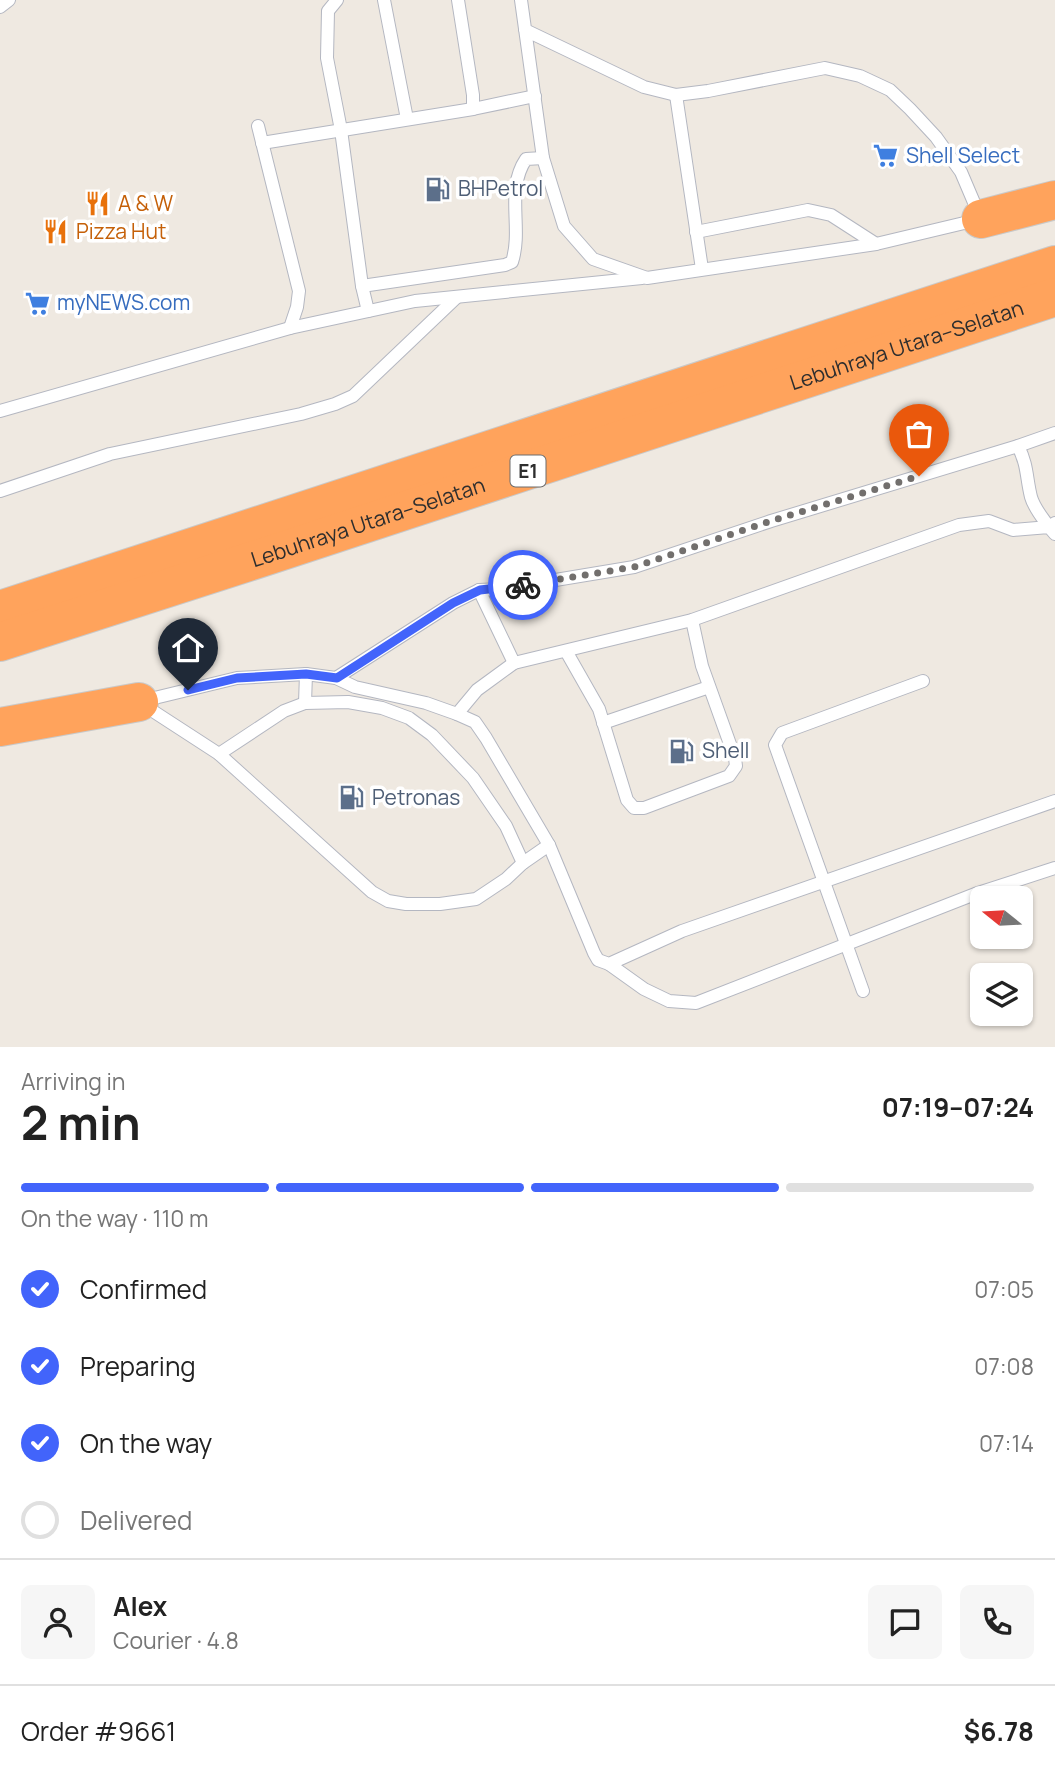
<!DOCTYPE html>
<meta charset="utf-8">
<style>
:root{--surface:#fff;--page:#f6f6f6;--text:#222;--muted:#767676;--line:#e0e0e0;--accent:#4264fb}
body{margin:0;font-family:Manrope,sans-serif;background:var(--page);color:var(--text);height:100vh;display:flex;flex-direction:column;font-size:26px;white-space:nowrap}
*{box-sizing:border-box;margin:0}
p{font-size:23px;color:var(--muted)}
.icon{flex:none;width:38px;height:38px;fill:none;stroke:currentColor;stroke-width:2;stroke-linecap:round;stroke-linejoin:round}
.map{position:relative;height:1047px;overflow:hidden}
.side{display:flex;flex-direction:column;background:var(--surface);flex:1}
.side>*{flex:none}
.needle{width:46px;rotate:288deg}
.controls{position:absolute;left:970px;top:886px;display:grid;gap:14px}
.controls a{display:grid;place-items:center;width:63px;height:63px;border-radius:10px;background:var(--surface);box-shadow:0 2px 5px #0004;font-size:35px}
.pin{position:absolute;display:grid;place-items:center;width:60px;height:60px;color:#fff;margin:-72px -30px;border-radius:50% 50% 50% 0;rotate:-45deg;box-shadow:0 0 7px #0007}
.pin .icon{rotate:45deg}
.courier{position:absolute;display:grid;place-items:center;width:70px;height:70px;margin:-35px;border:5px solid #4264fb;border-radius:50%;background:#fff;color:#222;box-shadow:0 2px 9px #0007}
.summary em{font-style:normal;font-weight:700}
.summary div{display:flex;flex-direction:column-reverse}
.summary{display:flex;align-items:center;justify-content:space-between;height:119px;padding:0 21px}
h1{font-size:46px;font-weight:700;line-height:52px}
.bar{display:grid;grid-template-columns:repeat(4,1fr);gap:10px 7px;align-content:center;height:84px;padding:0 21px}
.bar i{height:9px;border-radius:5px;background:var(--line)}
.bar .current{background:var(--accent)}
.bar p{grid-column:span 4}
.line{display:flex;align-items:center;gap:18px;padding:0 21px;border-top:2px solid var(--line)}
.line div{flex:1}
.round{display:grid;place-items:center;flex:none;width:74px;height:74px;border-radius:10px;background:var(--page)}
ol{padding:0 21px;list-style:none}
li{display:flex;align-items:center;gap:21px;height:77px}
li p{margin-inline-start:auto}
li .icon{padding:7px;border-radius:50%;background:var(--accent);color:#fff;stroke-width:4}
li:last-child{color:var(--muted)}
li i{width:38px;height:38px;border:4px solid var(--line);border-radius:50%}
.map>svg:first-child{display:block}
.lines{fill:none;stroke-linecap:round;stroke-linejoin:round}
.lane-casing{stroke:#b4b7c1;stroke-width:14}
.highway-casing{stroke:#c9c9c9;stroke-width:40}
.lane{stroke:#fff;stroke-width:12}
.highway{stroke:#ffa35c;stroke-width:38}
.done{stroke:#726f6d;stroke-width:7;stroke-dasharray:0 12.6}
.route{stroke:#4264fb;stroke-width:9}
.labels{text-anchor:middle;stroke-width:7;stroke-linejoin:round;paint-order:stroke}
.shield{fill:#fff;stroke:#6d6d6d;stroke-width:2}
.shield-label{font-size:19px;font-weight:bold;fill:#2e2e2e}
.shop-label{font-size:21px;fill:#366cbe;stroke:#fff;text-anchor:start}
.service-label{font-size:21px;fill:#4e5e75;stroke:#fff;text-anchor:start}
.food-label{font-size:21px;fill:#c56008;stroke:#fff;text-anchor:start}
.street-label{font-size:21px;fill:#2e2e2e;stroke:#fff}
</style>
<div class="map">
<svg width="1055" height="1047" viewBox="0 0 1055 1047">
<rect width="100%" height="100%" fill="#efe9e1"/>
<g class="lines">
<defs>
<g id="lane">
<path d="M337,0L328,11L327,58L341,130L362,286L368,311"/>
<path d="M384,0L407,119"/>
<path d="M458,0L473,95V109"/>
<path d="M521,0L543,158L564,226L593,259L647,278L876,244L981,219L961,172L936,137L910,109L890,90L860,76L825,68L708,91L676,95L644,87L525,30"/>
<path d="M0,7L9,0"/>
<path d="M676,95L702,269"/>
<path d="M258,126L299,291L297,307L290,328"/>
<path d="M262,143L473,109L535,96"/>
<path d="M696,232L808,210L831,215L876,244"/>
<path d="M362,286L505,265L512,262C523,228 505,190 526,159L543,158"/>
<path d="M0,411L290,328L415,301L642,278"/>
<path d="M1018,446C1028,466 1026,477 1031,497C1034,508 1042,517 1049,527L1055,523"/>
<path d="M0,491L110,454L301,414L335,404L353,396L457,297"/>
<path d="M479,590L514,663"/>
<path d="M566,651L599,709L627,800L634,808H644L729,776L736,766L735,758L702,666L692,620"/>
<path d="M336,678L453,603L479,590L501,589L634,567L771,521L1018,446L1055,433"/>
<path d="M142,701L237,678L306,674L336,678L355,687L426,703L457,714L475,722L486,738L549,845L594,953L598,960L609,964L682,931L1055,801"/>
<path d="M305,703L306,674"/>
<path d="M142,704L219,754L372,892L388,901L406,904H440L476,899L506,879L523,863L549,845"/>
<path d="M457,714L477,690L514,663L692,620L959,525L989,521L1013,530L1049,527L1055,534"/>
<path d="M603,723L709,687"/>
<path d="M219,754L284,711L305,703L348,702L382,708L409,718L432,735L473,778L506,826L523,863"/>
<path d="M609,964L644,989L669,1001L696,1003L975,894L1055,868"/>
<path d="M863,991L775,745L782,733L923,681"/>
</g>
<g id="highway">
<path d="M981,219L1055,200"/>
<path d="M0,610L1055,265"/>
<path id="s1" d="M0,642L270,555L1055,297"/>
<path d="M0,727L139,702"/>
</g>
</defs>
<use href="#lane" class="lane-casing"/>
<use href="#highway" class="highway-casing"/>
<use href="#lane" class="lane"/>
<use href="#highway" class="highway"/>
</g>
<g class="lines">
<path class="done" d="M523,585L634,567L771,521L919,476"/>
<path class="route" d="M188,690L237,678L306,674L337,678L453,603L480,590L523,585"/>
</g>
<defs>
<symbol id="supermarket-bare" viewBox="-9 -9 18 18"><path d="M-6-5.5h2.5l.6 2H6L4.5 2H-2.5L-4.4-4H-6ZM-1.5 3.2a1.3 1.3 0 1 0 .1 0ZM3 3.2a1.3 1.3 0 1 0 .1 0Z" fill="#3f7fe0" stroke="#fff" stroke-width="2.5" paint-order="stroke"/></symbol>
<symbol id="fuel-bare" viewBox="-9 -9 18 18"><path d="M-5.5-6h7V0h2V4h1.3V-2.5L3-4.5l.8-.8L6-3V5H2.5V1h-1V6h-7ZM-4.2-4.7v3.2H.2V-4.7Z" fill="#5c6f8a" stroke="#fff" stroke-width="2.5" paint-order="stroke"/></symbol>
<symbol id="restaurant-bare" viewBox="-9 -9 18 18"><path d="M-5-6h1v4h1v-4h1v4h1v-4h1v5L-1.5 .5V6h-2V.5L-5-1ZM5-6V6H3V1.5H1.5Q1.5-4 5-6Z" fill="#e8710a" stroke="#fff" stroke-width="2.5" paint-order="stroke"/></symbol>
</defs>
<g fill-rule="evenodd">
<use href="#supermarket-bare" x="868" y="138" width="35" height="35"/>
<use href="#fuel-bare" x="420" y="172" width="35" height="35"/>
<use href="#restaurant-bare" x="80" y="186" width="35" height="35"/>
<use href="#restaurant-bare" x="38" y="214" width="35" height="35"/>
<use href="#supermarket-bare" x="20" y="286" width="35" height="35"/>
<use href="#fuel-bare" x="664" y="734" width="35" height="35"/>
<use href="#fuel-bare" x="334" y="780" width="35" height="35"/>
</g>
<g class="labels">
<rect class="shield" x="510.5" y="455.5" width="35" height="31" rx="5"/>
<g class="shield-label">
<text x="528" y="478">E1</text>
</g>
<g class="shop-label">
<text x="906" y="163">Shell Select</text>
<text x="57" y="310">myNEWS.com</text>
</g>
<g class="service-label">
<text x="458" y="196">BHPetrol</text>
<text x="702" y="758">Shell</text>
<text x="372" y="805">Petronas</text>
</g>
<g class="food-label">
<text x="118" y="211">A &amp; W</text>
<text x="76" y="239">Pizza Hut</text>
</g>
<g class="street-label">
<text dy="7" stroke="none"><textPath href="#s1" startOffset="954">Lebuhraya Utara–Selatan</textPath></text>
<text dy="7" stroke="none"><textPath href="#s1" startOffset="387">Lebuhraya Utara–Selatan</textPath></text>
</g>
</g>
</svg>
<div class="controls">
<a><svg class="needle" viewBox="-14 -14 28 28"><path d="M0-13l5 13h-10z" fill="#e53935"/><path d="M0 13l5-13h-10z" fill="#767676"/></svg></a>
<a><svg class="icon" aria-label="layers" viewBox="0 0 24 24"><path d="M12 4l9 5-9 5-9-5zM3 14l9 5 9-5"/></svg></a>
</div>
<div class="pin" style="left:919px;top:476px;background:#ea580c"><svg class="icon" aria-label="bag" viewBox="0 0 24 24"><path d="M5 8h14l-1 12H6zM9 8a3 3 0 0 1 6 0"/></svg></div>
<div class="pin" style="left:188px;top:690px;background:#1f2937"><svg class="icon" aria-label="home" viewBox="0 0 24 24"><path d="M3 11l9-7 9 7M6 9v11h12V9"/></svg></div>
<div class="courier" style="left:523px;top:585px"><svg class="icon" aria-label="bike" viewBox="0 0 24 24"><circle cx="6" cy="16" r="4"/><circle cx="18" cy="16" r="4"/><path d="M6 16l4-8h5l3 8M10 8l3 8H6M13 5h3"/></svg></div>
</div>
<section class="side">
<div class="summary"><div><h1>2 min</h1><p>Arriving in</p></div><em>07:19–07:24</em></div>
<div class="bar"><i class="current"></i><i class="current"></i><i class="current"></i><i></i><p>On the way · 110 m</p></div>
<ol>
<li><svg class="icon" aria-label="check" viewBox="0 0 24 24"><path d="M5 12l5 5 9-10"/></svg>Confirmed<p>07:05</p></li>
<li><svg class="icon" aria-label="check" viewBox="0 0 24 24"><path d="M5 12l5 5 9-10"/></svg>Preparing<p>07:08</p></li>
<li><svg class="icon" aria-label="check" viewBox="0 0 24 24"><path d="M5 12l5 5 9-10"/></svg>On the way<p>07:14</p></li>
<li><i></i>Delivered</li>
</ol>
<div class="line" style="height:126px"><a class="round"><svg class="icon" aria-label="person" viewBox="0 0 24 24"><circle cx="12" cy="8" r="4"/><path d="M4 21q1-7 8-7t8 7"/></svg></a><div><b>Alex</b><p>Courier · 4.8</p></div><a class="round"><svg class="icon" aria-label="chat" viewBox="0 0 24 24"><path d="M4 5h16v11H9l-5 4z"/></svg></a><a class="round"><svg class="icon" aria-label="phone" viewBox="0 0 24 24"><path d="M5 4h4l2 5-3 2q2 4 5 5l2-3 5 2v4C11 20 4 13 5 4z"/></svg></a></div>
<div class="line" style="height:91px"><div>Order #9661</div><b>$6.78</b></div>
</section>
